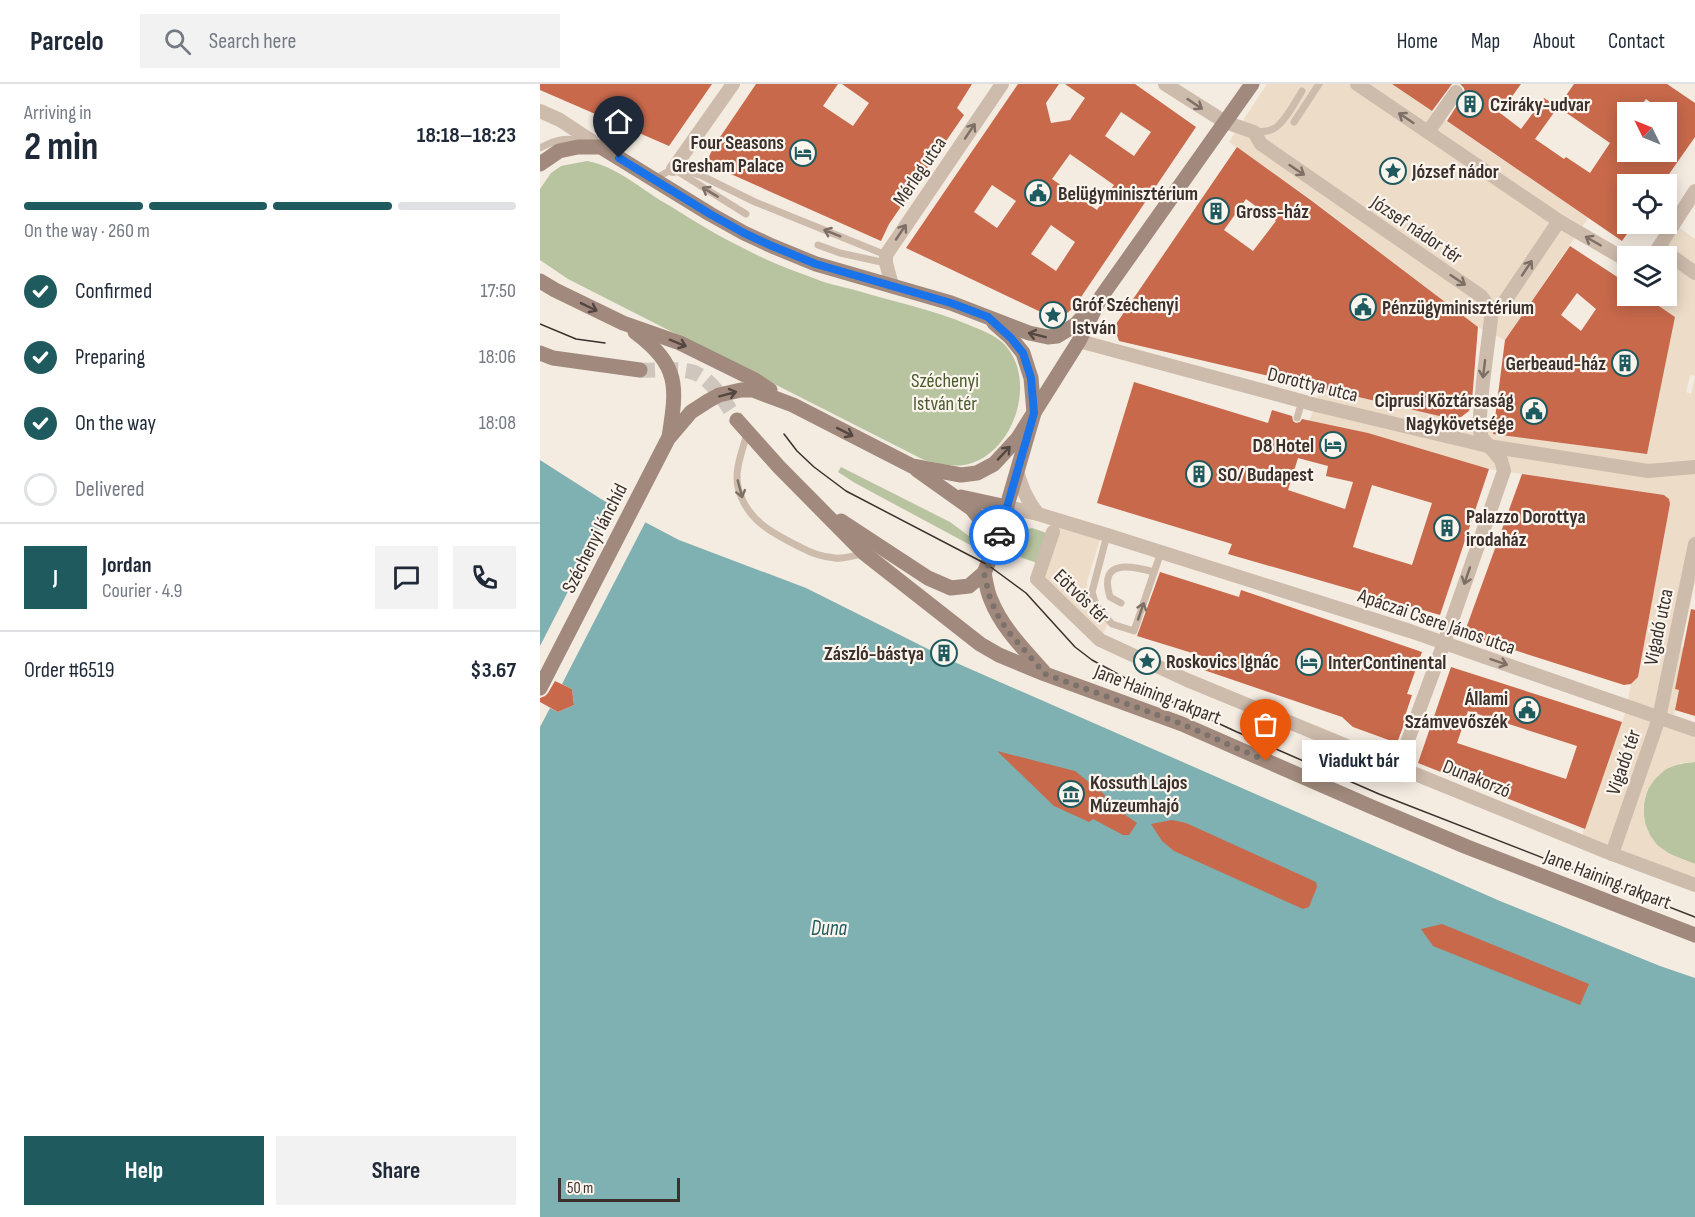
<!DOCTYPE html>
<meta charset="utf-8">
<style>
:root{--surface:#fff;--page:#f2f2f3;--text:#1f2937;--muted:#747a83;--line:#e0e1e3;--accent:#1f5a5e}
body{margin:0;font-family:"Sofia Sans Condensed",sans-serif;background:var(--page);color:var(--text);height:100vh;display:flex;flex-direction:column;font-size:22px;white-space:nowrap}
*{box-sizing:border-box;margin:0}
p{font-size:20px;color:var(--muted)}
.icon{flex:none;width:33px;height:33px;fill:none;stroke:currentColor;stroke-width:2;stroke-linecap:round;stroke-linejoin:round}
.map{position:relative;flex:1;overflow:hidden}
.panel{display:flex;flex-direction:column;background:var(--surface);width:540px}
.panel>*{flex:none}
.needle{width:39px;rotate:313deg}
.buttons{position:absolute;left:1077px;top:18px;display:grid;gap:12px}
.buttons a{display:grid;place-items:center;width:60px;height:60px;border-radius:0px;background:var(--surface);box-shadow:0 3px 15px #0003;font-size:30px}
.scale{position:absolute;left:18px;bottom:15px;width:122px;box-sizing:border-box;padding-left:6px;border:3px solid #3b302b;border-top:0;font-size:16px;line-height:21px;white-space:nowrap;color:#3b302b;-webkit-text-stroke:4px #fbf5ee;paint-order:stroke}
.pin{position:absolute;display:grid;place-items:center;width:51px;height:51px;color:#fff;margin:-62px -26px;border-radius:50% 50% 50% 0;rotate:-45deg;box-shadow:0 0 6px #0007}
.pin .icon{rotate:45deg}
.courier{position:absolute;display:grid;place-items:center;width:60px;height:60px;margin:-30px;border:4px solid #1a73e8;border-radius:50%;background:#fff;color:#222;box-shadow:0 2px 8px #0007}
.bubble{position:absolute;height:42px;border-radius:0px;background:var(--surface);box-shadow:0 3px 15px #0003;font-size:20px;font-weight:700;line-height:42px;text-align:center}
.summary em{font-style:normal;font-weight:700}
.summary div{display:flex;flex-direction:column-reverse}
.summary{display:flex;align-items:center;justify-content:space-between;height:102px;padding:0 24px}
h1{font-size:39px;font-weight:700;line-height:45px}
.bar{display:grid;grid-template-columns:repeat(4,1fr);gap:9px 6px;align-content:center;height:72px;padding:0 24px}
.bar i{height:8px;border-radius:4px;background:var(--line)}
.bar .current{background:var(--accent)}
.bar p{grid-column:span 4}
.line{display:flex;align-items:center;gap:15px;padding:0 24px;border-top:2px solid var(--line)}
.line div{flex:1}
.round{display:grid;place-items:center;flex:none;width:63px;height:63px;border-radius:0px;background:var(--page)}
ol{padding:0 24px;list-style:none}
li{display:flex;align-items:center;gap:18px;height:66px}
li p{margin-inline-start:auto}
li .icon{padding:6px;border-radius:50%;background:var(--accent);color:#fff;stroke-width:4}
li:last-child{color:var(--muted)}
li i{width:33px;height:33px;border:3px solid var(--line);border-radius:50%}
.action{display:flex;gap:12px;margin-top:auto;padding:12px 24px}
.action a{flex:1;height:69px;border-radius:0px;background:var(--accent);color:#fff;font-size:24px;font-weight:700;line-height:69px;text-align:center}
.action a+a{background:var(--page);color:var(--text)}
header{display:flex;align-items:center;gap:36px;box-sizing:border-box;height:84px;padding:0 30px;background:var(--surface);border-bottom:2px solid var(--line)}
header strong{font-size:28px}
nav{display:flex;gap:33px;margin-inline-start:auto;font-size:21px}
.search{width:420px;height:54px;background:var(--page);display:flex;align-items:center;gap:15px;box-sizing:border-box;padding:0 21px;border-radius:0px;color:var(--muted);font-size:22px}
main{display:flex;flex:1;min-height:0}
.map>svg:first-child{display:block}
.green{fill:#b8c4a0}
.plaza{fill:#ecdcc8}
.water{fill:#7fb0b2}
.pier{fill:#f4ebe1}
.building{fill:#c8694b;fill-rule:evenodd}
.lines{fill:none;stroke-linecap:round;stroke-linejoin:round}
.secondary-tunnel{stroke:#cfc6bd;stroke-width:15;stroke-dasharray:15 8;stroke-linecap:butt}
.lane{stroke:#cdbbac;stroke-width:7}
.street{stroke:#cdbbac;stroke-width:14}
.secondary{stroke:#a18a7d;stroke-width:15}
.tram{stroke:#3b302b;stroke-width:1.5}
.oneway{stroke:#7d6f65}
.oneway2{stroke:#544640}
.done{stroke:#7c716b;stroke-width:6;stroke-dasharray:0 10.8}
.route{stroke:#1a73e8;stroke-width:8}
.labels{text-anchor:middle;stroke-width:4.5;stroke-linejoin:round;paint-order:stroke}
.poi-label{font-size:20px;font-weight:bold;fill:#3b302b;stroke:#fbf5ee;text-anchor:start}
.street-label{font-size:20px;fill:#3b302b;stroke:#fbf5ee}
.park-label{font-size:20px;fill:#4a5a2e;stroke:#fbf5ee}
.water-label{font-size:21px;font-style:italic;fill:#1f5a5e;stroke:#fbf5ee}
</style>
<header>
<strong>Parcelo</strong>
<div class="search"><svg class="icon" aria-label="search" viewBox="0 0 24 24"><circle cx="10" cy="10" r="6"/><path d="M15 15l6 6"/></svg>Search here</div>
<nav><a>Home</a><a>Map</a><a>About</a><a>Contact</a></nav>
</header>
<main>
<section class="panel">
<div class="summary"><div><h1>2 min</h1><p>Arriving in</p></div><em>18:18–18:23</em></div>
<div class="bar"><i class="current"></i><i class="current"></i><i class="current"></i><i></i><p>On the way · 260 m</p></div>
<ol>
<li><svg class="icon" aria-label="check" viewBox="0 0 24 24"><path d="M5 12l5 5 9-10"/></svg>Confirmed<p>17:50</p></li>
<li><svg class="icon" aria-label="check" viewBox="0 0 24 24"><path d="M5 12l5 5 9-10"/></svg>Preparing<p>18:06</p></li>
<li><svg class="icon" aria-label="check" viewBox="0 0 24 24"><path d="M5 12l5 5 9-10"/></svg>On the way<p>18:08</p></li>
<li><i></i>Delivered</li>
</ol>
<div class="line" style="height:108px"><b class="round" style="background:var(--accent);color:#fff">J</b><div><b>Jordan</b><p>Courier · 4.9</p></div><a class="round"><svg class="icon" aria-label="chat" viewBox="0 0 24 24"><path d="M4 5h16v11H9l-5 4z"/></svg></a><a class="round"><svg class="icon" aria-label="phone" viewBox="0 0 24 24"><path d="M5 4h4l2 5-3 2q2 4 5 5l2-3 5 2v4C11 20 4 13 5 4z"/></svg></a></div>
<div class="line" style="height:78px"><div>Order #6519</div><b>$3.67</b></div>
<div class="action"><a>Help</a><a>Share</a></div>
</section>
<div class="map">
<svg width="1155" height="1133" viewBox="0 0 1155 1133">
<rect width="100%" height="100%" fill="#f4ebe1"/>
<g class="green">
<path d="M47,77C77,82 103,107 130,122C153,136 176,151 201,163C225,176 251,186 276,195C287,200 300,202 311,205C351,217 391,225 429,241C441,246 455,251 464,260C499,296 473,373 424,381C411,383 397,379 384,376L28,195L0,176V105L11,89L21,82Z"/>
<path d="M301,383L410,438L433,455L434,463L315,399L298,388Z"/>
<path d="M492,444L507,449L497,479L480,473L475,466C479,455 479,446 492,444Z"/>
<path d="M1155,678V780C1142,775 1127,771 1117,761C1096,740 1100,698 1128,684C1137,680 1145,679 1155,678Z"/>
</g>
<g class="plaza">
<path d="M727,0H852L1048,134L965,256L938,243L772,116L689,58Z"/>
<path d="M1134,140L1155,155V292L1150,291L1146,308L1151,310L1155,293V499L1141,563L1144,564L1135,605L1139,606L1134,631L1088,616L1091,600L1098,593L1130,420L1128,413L1124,411L949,385L769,337L776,321L779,304L912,335L955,339L1106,369L1135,233L1104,212H1126V172H1112Z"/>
<path d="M515,441L560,455L547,498V508L553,524L568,539L560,556L497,495Z"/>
<path d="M1086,627L1155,650V678L1141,679L1126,685L1116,694L1107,706L1103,723L1105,739L1110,751L1117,761L1130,770L1155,780V801L1040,757Z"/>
</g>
<path class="water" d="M0,376L61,415L139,456L266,504L394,568L397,576L404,579L412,577L960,817L1120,882L1155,894V1133H0Z"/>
<path class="pier" d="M74,418L107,435L22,600L32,605L34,621L18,628L10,624L0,643V562Z"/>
<g class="building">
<path d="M0,0H172L129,62L0,6Z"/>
<path d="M216,0H298L283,22L313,42L329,19L302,0H432L417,24L424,31L349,140L341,157L166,79L174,62Z"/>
<path d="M478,0H519L506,19L511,39L530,36L545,14L525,0H595L656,43L539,216L533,224L527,229L522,231L503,229L366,164ZM581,28L611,48L594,72L565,52ZM530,70L574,101L557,126L512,95ZM452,101L476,117L457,144L434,128ZM511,141L535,158L516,187L491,170Z"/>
<path d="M852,0H912L892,27Z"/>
<path d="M920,0H981L960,29L981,45L1004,14L1018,23L1034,0H1127L1155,19V53L1122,100H1088V140H1094L1082,157L907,37L925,9L924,4ZM1106,15L1124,28H1126V30L1133,35L1126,43V68H1088V28H1096ZM1018,23L1070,59L1050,89L1026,73L1024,75L995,55Z"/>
<path d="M697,63L772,117L938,243L932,317L929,327L921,333L912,335L579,257L574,243ZM706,115L736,137L713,167L684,146Z"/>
<path d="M1030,162L1088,200V212H1104L1135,233L1107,370L953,350L965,256ZM1037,209L1056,225L1041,247L1021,231Z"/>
<path d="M594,298L728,339L732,326L752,332L753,337L756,339L760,338L762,335L828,349L949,385L900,531L688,470L692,460L557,419ZM758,374L788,382L786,392L813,398L805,425L748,406ZM832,401L892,419L872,481L813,463Z"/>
<path d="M982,390L1124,411L1129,415L1130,420L1098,593L1091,600L1084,601L924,550Z"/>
<path d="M620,488L699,513L701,506L882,568L867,610L872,611L865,632H867L857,659L813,643L802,633L658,584L662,572L597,552Z"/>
<path d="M1151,525L1155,526V632L1135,626L1139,606L1135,605Z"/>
<circle cx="405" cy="569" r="9"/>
<path d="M911,583L1082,638L1045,745L878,679ZM928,627L1037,662L1026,695L917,659Z"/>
<path d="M15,597L32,605L34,621L18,628L0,618V614L5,612L8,609Z"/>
<path d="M457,667L535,687L565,711L564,716L597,739L589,751H583L553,735L549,738L514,722Z"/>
<path d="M632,736L646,739L776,798L777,803L769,823L763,825L634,767L622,757L611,740Z"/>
<path d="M902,840L1049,900L1040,921L893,862L881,845Z"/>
</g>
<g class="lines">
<path class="secondary-tunnel" d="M100,286C115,287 132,284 148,287C170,290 185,319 197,336"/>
<g class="lane">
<path d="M754,38L779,0"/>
<path d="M714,48C720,48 727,48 733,45C743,41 756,17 762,7"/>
<path d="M0,64C17,55 26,53 45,58"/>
<path d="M137,87L206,130"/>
<path d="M114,95L133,85L150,88L162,92L215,118L346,171"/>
<path d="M278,161L300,169L346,179"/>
<path d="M757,334L762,317"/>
<path d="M207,349C203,366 194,385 198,403C206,436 232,449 260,463C271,469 281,473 295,474C303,475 313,472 322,470"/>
<path d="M567,451L552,508L556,521L572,540L594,547L621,468"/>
<path d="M581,519L570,513C558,474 592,482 614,488"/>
</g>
<g class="street">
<path d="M625,0L685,38L714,48L721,60L941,212L952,227"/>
<path d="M817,0L1019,137L1088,177"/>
<path d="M0,27L20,36L61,63"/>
<path d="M888,48L916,8"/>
<path d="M133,85L193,0"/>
<path d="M1119,163L1155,189"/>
<path d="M1113,172L1155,107"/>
<path d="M352,201L346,179V171L462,0"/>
<path d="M952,227L965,217L1019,137"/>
<path d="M539,257L776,321L948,362L1108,387L1155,383"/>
<path d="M477,387C482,404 487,417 498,430"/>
<path d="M467,423L498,430L567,451L870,547L1155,646"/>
<path d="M513,448L497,495L560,556L647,596L858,683L1072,770L1155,801"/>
<path d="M858,683L904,559L964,387L961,376L942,354L939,343L943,298L952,227"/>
<path d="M1072,770L1119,634L1155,460"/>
</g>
<g class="secondary">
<path d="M0,80L19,67L38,63H61L170,130L204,149L232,162L276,180L411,219L489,249L508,253L517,252L535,241L547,228"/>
<path d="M0,197L15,206L83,239L140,259L215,296L230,306"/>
<path d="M95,248C140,282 137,302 129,353"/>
<path d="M0,269L13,274L100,286"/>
<path d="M197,336L239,383L324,469L440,560L459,571L505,590L642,640L832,723L927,763L1155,851"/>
<path d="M377,386L432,425L444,440L455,463"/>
<path d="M421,413L467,423"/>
<path d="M301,437L388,494L411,504L429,502L444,489L455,463L494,329L491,294L483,269L471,254L454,239"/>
<path d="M444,489C446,498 447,508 451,516C462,544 484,565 503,587"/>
<path d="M0,604L128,355L151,328L168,317L179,311L201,306H213L253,321L372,382L421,391L437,389L454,380L478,354L539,257L561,213L712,0"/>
</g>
<g class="tram">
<path d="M0,240L36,255L65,259"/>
<path d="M244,350L257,367L274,383L306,407L448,481L486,509L535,563L552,576L613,609L697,648L839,710L1155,833"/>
</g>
</g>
<defs><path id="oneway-shaft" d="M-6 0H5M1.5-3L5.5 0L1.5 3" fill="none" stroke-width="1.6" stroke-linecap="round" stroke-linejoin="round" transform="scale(1.5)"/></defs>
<g class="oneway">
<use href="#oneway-shaft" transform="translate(655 20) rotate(34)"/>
<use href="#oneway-shaft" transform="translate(866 34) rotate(-146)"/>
<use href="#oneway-shaft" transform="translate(430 47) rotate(-56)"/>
<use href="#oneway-shaft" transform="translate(757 86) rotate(34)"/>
<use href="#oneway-shaft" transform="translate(170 108) rotate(-149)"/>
<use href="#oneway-shaft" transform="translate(361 148) rotate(-56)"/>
<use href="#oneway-shaft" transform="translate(292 149) rotate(-158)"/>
<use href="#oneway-shaft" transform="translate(1053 157) rotate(-150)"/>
<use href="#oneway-shaft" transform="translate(987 184) rotate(-56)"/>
<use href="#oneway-shaft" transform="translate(918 196) rotate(34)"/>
<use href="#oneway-shaft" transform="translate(944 285) rotate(97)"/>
<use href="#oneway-shaft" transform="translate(200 405) rotate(75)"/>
<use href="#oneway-shaft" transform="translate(927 492) rotate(109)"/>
<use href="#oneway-shaft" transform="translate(601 527) rotate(-71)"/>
<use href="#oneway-shaft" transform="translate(959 578) rotate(19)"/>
</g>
<g class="oneway2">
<use href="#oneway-shaft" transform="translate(49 223) rotate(26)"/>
<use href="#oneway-shaft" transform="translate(497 251) rotate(-166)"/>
<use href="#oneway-shaft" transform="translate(138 259) rotate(22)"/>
<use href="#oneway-shaft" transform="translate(188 310) rotate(-15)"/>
<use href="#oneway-shaft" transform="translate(305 348) rotate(27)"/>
<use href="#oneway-shaft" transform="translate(464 369) rotate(-47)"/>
</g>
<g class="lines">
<path class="done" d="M459,451L451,476L444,489L450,514L457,530L467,546L505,590L642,640L726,677"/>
<path class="route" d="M79,74L170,130L204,149L232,162L276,180L411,219L448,233L471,254L483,269L491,294L494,329L459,451"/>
</g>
<defs>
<symbol id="building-ring" viewBox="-11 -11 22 22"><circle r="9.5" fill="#fbf5ee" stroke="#1f5a5e" stroke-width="1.5"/><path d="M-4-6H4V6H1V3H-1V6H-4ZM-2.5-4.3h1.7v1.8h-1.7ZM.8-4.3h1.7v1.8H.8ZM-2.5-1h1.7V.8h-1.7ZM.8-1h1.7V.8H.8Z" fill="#1f5a5e"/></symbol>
<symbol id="hotel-ring" viewBox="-11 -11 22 22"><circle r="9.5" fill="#fbf5ee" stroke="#1f5a5e" stroke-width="1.5"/><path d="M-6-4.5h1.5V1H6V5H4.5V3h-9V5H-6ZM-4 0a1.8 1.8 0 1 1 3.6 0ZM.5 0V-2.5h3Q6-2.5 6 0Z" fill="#1f5a5e"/></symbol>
<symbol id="sight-ring" viewBox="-11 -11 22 22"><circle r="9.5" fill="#fbf5ee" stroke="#1f5a5e" stroke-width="1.5"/><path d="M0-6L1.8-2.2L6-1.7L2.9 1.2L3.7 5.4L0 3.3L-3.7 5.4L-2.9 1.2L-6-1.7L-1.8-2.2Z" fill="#1f5a5e"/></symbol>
<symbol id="civic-ring" viewBox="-11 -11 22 22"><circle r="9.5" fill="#fbf5ee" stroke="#1f5a5e" stroke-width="1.5"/><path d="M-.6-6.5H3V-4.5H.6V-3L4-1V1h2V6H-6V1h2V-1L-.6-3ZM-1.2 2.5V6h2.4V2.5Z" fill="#1f5a5e"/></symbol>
<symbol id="museum-ring" viewBox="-11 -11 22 22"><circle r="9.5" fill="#fbf5ee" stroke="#1f5a5e" stroke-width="1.5"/><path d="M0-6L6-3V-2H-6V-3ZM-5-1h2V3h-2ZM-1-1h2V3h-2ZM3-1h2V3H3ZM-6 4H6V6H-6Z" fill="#1f5a5e"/></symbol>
</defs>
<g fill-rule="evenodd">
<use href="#building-ring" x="915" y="5" width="30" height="30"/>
<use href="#hotel-ring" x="248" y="54" width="30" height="30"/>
<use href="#sight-ring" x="838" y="72" width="30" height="30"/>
<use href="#civic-ring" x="483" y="94" width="30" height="30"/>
<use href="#building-ring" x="661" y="112" width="30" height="30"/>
<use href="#civic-ring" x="808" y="208" width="30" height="30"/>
<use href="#sight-ring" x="498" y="216" width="30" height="30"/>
<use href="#building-ring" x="1070" y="264" width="30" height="30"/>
<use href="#civic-ring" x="979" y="312" width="30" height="30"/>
<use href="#hotel-ring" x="778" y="346" width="30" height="30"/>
<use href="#building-ring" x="644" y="375" width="30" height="30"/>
<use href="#building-ring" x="892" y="429" width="30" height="30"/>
<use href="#building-ring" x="389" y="554" width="30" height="30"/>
<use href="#sight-ring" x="592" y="562" width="30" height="30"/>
<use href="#hotel-ring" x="754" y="563" width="30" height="30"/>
<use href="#civic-ring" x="972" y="611" width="30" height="30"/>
<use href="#museum-ring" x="516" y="695" width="30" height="30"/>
</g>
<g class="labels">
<g class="poi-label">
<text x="950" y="27">Cziráky-udvar</text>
<text x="244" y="65" text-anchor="end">Four Seasons<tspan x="244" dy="23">Gresham Palace</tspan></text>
<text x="872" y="94">József nádor</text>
<text x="518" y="116">Belügyminisztérium</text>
<text x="696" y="134">Gross-ház</text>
<text x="532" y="227">Gróf Széchenyi<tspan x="532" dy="23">István</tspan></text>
<text x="842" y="230">Pénzügyminisztérium</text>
<text x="1066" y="286" text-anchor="end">Gerbeaud-ház</text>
<text x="974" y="323" text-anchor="end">Ciprusi Köztársaság<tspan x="974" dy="23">Nagykövetsége</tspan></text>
<text x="774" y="368" text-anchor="end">D8 Hotel</text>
<text x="678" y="397">SO/ Budapest</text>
<text x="926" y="439">Palazzo Dorottya<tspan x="926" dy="23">irodaház</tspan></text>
<text x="384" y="576" text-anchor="end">Zászló-bástya</text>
<text x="626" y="584">Roskovics Ignác</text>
<text x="788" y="585">InterContinental</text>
<text x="968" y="621" text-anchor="end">Állami<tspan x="968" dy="23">Számvevőszék</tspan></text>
<text x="550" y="705">Kossuth Lajos<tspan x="550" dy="23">Múzeumhajó</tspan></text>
</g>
<g class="street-label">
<text transform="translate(379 87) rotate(-56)" y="7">Mérleg utca</text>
<text transform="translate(877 145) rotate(34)" y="7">József nádor tér</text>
<text transform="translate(773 300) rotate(14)" y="7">Dorottya utca</text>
<text transform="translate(54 454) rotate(-63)" y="7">Széchenyi lánchíd</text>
<text transform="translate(542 512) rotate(44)" y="7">Eötvös tér</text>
<text transform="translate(897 537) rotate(19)" y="7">Apáczai Csere János utca</text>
<text transform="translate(1118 543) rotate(-78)" y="7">Vigadó utca</text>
<text transform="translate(618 610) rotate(21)" y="7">Jane Haining rakpart</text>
<text transform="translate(1083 678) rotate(-71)" y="7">Vigadó tér</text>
<text transform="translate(937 694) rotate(22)" y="7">Dunakorzó</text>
<text transform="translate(1068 795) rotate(21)" y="7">Jane Haining rakpart</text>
</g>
<g class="park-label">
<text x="405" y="303">Széchenyi<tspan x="405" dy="23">István tér</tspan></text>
</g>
<g class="water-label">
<text x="289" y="851">Duna</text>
</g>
</g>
</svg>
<div class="buttons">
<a><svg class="needle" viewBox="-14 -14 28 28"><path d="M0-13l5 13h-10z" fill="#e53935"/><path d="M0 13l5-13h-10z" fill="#747a83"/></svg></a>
<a><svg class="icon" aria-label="locate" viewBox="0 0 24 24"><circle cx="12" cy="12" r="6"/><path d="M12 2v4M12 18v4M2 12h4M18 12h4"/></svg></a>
<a><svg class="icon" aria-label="layers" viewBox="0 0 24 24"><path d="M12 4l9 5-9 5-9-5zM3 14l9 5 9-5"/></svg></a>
</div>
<div class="scale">50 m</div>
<div class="pin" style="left:726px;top:677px;background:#ea580c"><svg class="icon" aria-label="bag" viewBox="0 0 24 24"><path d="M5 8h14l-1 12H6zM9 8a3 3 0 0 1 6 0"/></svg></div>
<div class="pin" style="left:79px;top:74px;background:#1f2937"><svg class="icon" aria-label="home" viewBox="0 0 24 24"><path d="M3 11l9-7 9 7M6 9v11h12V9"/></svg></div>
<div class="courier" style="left:459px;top:451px"><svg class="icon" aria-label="car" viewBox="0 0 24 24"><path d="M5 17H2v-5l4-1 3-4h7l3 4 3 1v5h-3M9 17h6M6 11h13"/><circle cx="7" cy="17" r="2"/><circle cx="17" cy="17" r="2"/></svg></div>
<div class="bubble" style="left:762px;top:656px;width:114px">Viadukt bár</div>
</div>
</main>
